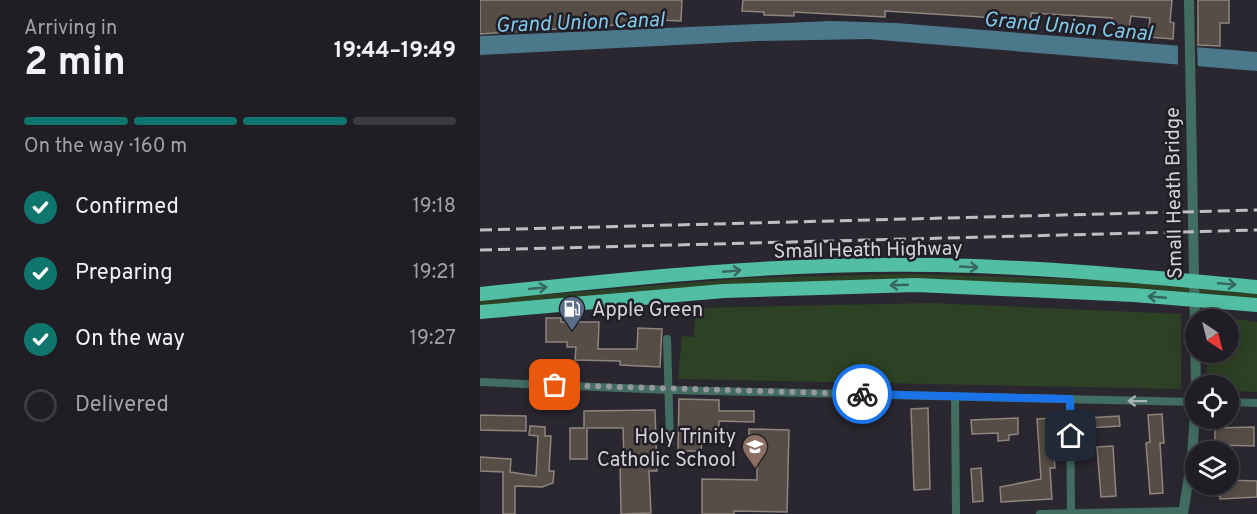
<!DOCTYPE html>
<meta charset="utf-8">
<style>
:root{--surface:#201d24;--page:#28262c;--text:#f1f3f6;--muted:#a2a2a6;--line:#3d3b41;--accent:#0f766e}
body{margin:0;font-family:Overpass,sans-serif;background:var(--page);color:var(--text);height:100vh;display:flex;flex-direction:column;font-size:22px;white-space:nowrap}
*{box-sizing:border-box;margin:0}
p{font-size:20px;color:var(--muted)}
.icon{flex:none;width:33px;height:33px;fill:none;stroke:currentColor;stroke-width:2;stroke-linecap:round;stroke-linejoin:round}
.map{position:relative;flex:1;overflow:hidden}
.drawer{display:flex;flex-direction:column;background:var(--surface);width:480px}
.drawer>*{flex:none}
.needle{width:39px;rotate:145deg}
.fabs{position:absolute;left:705px;top:309px;display:grid;gap:12px}
.fabs a{display:grid;place-items:center;width:54px;height:54px;border-radius:50%;background:var(--surface);box-shadow:0 3px 15px #0003,0 0 0 2px var(--line);font-size:30px}
.pin{position:absolute;display:grid;place-items:center;width:51px;height:51px;color:#fff;margin:-26px;border-radius:12px;box-shadow:0 3px 9px #0006}
.courier{position:absolute;display:grid;place-items:center;width:60px;height:60px;margin:-30px;border:4px solid #1a73e8;border-radius:50%;background:#fff;color:#222;box-shadow:0 2px 8px #0007}
.overview em{font-style:normal;font-weight:700}
.overview div{display:flex;flex-direction:column-reverse}
.overview{display:flex;align-items:center;justify-content:space-between;height:102px;padding:0 24px}
h1{font-size:39px;font-weight:700;line-height:45px}
.bar{display:grid;grid-template-columns:repeat(4,1fr);gap:9px 6px;align-content:center;height:72px;padding:0 24px}
.bar i{height:8px;border-radius:4px;background:var(--line)}
.bar .on{background:var(--accent)}
.bar p{grid-column:span 4}
ol{padding:0 24px;list-style:none}
li{display:flex;align-items:center;gap:18px;height:66px}
li p{margin-inline-start:auto}
li .icon{padding:6px;border-radius:50%;background:var(--accent);color:#fff;stroke-width:4}
li:last-child{color:var(--muted)}
li i{width:33px;height:33px;border:3px solid var(--line);border-radius:50%}
main{display:flex;flex:1;min-height:0}
.map>svg:first-child{display:block}
.green{fill:#2d4124}
.water{fill:#4c788c}
.pier{fill:#2a2730}
.building{fill:#564d46;stroke:#8e857d;stroke-width:1.5}
.lines{fill:none;stroke-linecap:round;stroke-linejoin:round}
.minor{stroke:#426e61;stroke-width:8}
.tertiary{stroke:#426e61;stroke-width:10}
.trunk{stroke:#52bea3;stroke-width:14}
.rail{stroke:#c0bec4;stroke-width:3;stroke-dasharray:12 6;stroke-linecap:butt}
.oneway{stroke:#37665e}
.oneway2{stroke:#a9b5b5}
.done{stroke:#99979e;stroke-width:6;stroke-dasharray:0 10.8}
.route{stroke:#1a73e8;stroke-width:8}
.labels{text-anchor:middle;stroke-width:5;stroke-linejoin:round;paint-order:stroke}
.street-label{font-size:20px;fill:#d5d3d9;stroke:#211e26}
.poi-label{font-size:20px;fill:#d5d3d9;stroke:#211e26;text-anchor:start}
.water-label{font-size:21px;font-style:italic;fill:#80caeb;stroke:#211e26}
</style>
<main>
<section class="drawer">
<div class="overview"><div><h1>2 min</h1><p>Arriving in</p></div><em>19:44–19:49</em></div>
<div class="bar"><i class="on"></i><i class="on"></i><i class="on"></i><i></i><p>On the way · 160 m</p></div>
<ol>
<li><svg class="icon" aria-label="check" viewBox="0 0 24 24"><path d="M5 12l5 5 9-10"/></svg>Confirmed<p>19:18</p></li>
<li><svg class="icon" aria-label="check" viewBox="0 0 24 24"><path d="M5 12l5 5 9-10"/></svg>Preparing<p>19:21</p></li>
<li><svg class="icon" aria-label="check" viewBox="0 0 24 24"><path d="M5 12l5 5 9-10"/></svg>On the way<p>19:27</p></li>
<li><i></i>Delivered</li>
</ol>
</section>
<div class="map">
<svg width="777" height="514" viewBox="0 0 777 514">
<rect width="100%" height="100%" fill="#2a2730"/>
<g class="green">
<path d="M428,274L695,282L777,292V300C644,282 508,281 375,283C250,285 124,290 0,308V300L266,278Z"/>
<path d="M451,303L701,314V389L198,379L202,336L214,337L215,308Z"/>
<path d="M728,315L777,322V392L749,391L748,386L727,385V353L748,352V320L728,319Z"/>
</g>
<path class="water" d="M350,21L416,23L777,52V71L388,39L277,41L0,55V36Z"/>
<path class="pier" d="M698,42L717,44L718,70L698,68Z"/>
<g class="building">
<path d="M0,0H202L201,21L180,20V22L0,34Z"/>
<path d="M263,0H692L690,22L694,23L693,39L668,37L670,18L651,16L649,28L637,27L632,23V18L551,13V20L405,11V17L314,12V16L284,15V12L262,11Z"/>
<path d="M718,0H749V23H740V46L718,45Z"/>
<path d="M66,318H81V322H119L118,349H157L158,328L182,329L180,367L140,365V361L95,360L96,347H87V342H66Z"/>
<path d="M199,399L239,400V411H274V422L239,421L238,442H222L221,451H198Z"/>
<path d="M448,408L450,489L434,490L431,409Z"/>
<path d="M175,410L177,471H169L171,513L141,514L140,460L144,459L143,428H107V459H90V428H104V411Z"/>
<path d="M682,414L684,443H680L683,493L670,494L666,443L670,442L668,415Z"/>
<path d="M0,415L46,416V431L0,430Z"/>
<path d="M639,416L640,426L607,428V418Z"/>
<path d="M538,418V434L529,435V440L518,441V433L492,434L491,420Z"/>
<path d="M572,418L575,468H570L572,499L521,502L520,487L561,479L557,419Z"/>
<path d="M50,426L65,427V436H71L69,471H74L73,483L62,487L35,486V514H23V472L0,471V457L31,459L30,472L56,476L58,436L49,435Z"/>
<path d="M774,427V446L735,445V428Z"/>
<path d="M269,429L309,430L307,512L254,511V514H222V479L277,480V461H269Z"/>
<path d="M633,446L636,496L621,497L617,447Z"/>
<path d="M501,468L503,501L493,502L491,469Z"/>
<path d="M748,480L777,481V497L740,499V496L733,495L734,484H748Z"/>
</g>
<g class="lines">
<g class="minor">
<path d="M187,339L190,442"/>
<path d="M0,382L189,390L716,402"/>
<path d="M475,397L476,514"/>
<path d="M590,399L591,512"/>
<path d="M748,402L777,403"/>
<path d="M560,514L703,511"/>
</g>
<g class="tertiary">
<path d="M709,0L716,386"/>
<path d="M703,514L712,457L716,398"/>
</g>
<g class="trunk">
<path d="M0,294C151,278 304,262 456,265C563,267 671,277 777,287"/>
<path d="M0,312L244,291L436,285L654,295L777,305"/>
</g>
<g class="rail">
<path d="M0,230L777,210"/>
<path d="M0,250L777,230"/>
</g>
</g>
<defs><path id="oneway-shaft" d="M-6 0H5M1.5-3L5.5 0L1.5 3" fill="none" stroke-width="1.6" stroke-linecap="round" stroke-linejoin="round" transform="scale(1.5)"/></defs>
<g class="oneway">
<use href="#oneway-shaft" transform="translate(489 267) rotate(3)"/>
<use href="#oneway-shaft" transform="translate(252 271) rotate(-5)"/>
<use href="#oneway-shaft" transform="translate(747 284) rotate(5)"/>
<use href="#oneway-shaft" transform="translate(419 285) rotate(178)"/>
<use href="#oneway-shaft" transform="translate(58 288) rotate(-6)"/>
<use href="#oneway-shaft" transform="translate(677 297) rotate(-175)"/>
</g>
<use class="oneway2" href="#oneway-shaft" transform="translate(657 401) rotate(-179)"/>
<g class="lines">
<path class="done" d="M75,385L382,394"/>
<path class="route" d="M382,394L590,399L591,436"/>
</g>
<defs>
<symbol id="fuel-pin" viewBox="-11 -11 22 30"><path d="M0 17L-7.5 6A9.5 9.5 0 1 1 7.5 6Z" fill="#5c6f8a" stroke="#211e26"/><path d="M-5.5-6h7V0h2V4h1.3V-2.5L3-4.5l.8-.8L6-3V5H2.5V1h-1V6h-7ZM-4.2-4.7v3.2H.2V-4.7Z" fill="#fff"/></symbol>
<symbol id="school-pin" viewBox="-11 -11 22 30"><path d="M0 17L-7.5 6A9.5 9.5 0 1 1 7.5 6Z" fill="#8d6e63" stroke="#211e26"/><path d="M0-5L7-2L0 1L-7-2ZM-4 1L0 2.5L4 1V4Q0 6-4 4Z" fill="#fff"/></symbol>
</defs>
<g fill-rule="evenodd">
<use href="#fuel-pin" x="77" y="294" width="30" height="40"/>
<use href="#school-pin" x="260" y="432" width="30" height="40"/>
</g>
<g class="labels">
<g class="street-label">
<text transform="translate(693 193) rotate(-91)" y="7">Small Heath Bridge</text>
<text transform="translate(388 249) rotate(-1)" y="7">Small Heath Highway</text>
</g>
<g class="poi-label">
<text x="112" y="316">Apple Green</text>
<text x="256" y="443" text-anchor="end">Holy Trinity<tspan x="256" dy="23">Catholic School</tspan></text>
</g>
<g class="water-label">
<text transform="translate(100 22) rotate(-2)" y="7">Grand Union Canal</text>
<text transform="translate(588 26) rotate(5)" y="7">Grand Union Canal</text>
</g>
</g>
</svg>
<div class="fabs">
<a><svg class="needle" viewBox="-14 -14 28 28"><path d="M0-13l5 13h-10z" fill="#e53935"/><path d="M0 13l5-13h-10z" fill="#a2a2a6"/></svg></a>
<a><svg class="icon" aria-label="locate" viewBox="0 0 24 24"><circle cx="12" cy="12" r="6"/><path d="M12 2v4M12 18v4M2 12h4M18 12h4"/></svg></a>
<a><svg class="icon" aria-label="layers" viewBox="0 0 24 24"><path d="M12 4l9 5-9 5-9-5zM3 14l9 5 9-5"/></svg></a>
</div>
<div class="pin" style="left:75px;top:385px;background:#ea580c"><svg class="icon" aria-label="bag" viewBox="0 0 24 24"><path d="M5 8h14l-1 12H6zM9 8a3 3 0 0 1 6 0"/></svg></div>
<div class="pin" style="left:591px;top:436px;background:#1f2937"><svg class="icon" aria-label="home" viewBox="0 0 24 24"><path d="M3 11l9-7 9 7M6 9v11h12V9"/></svg></div>
<div class="courier" style="left:382px;top:394px"><svg class="icon" aria-label="bike" viewBox="0 0 24 24"><circle cx="6" cy="16" r="4"/><circle cx="18" cy="16" r="4"/><path d="M6 16l4-8h5l3 8M10 8l3 8H6M13 5h3"/></svg></div>
</div>
</main>
